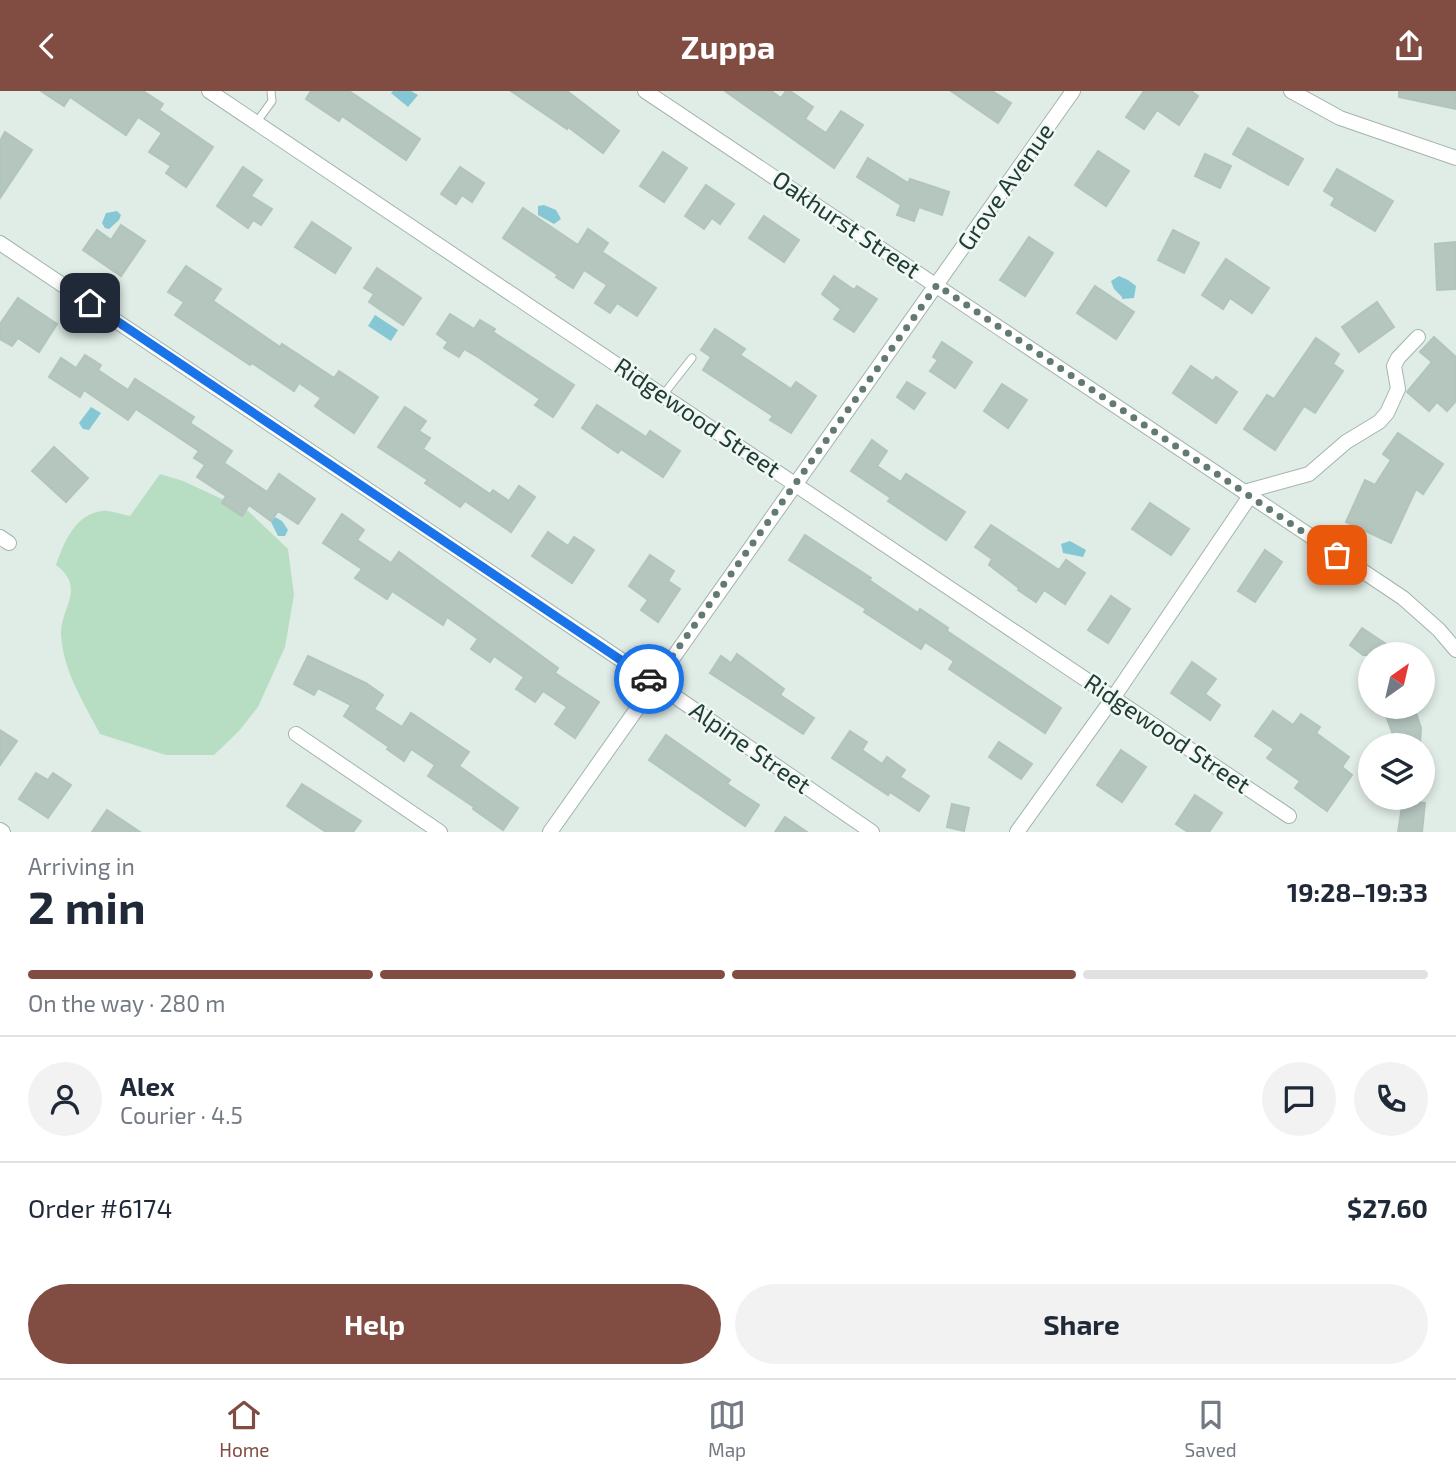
<!DOCTYPE html>
<meta charset="utf-8">
<style>
:root{--surface:#fff;--page:#f2f2f3;--text:#1f2937;--muted:#747a83;--line:#e0e1e3;--accent:#814d43}
body{margin:0;font-family:"Exo 2",sans-serif;background:var(--page);color:var(--text);height:100vh;display:flex;flex-direction:column;font-size:26px;white-space:nowrap}
*{box-sizing:border-box;margin:0}
p{font-size:23px;color:var(--muted)}
.icon{flex:none;width:38px;height:38px;fill:none;stroke:currentColor;stroke-width:2;stroke-linecap:round;stroke-linejoin:round}
.map{position:relative;height:741px;overflow:hidden}
.side{display:flex;flex-direction:column;background:var(--surface);flex:1}
.side>*{flex:none}
.needle{width:46px;rotate:34deg}
.fabs{position:absolute;left:1358px;top:551px;display:grid;gap:14px}
.fabs a{display:grid;place-items:center;width:77px;height:77px;border-radius:50%;background:var(--surface);box-shadow:0 4px 10px #0003;font-size:35px}
.pin{position:absolute;display:grid;place-items:center;width:60px;height:60px;color:#fff;margin:-30px;border-radius:14px;box-shadow:0 4px 10px #0006}
.courier{position:absolute;display:grid;place-items:center;width:70px;height:70px;margin:-35px;border:5px solid #1a73e8;border-radius:50%;background:#fff;color:#222;box-shadow:0 2px 9px #0007}
.summary em{font-style:normal;font-weight:700}
.summary div{display:flex;flex-direction:column-reverse}
.summary{display:flex;align-items:center;justify-content:space-between;height:119px;padding:0 28px}
h1{font-size:46px;font-weight:700;line-height:52px}
.bar{display:grid;grid-template-columns:repeat(4,1fr);gap:10px 7px;align-content:center;height:84px;padding:0 28px}
.bar i{height:9px;border-radius:5px;background:var(--line)}
.bar .current{background:var(--accent)}
.bar p{grid-column:span 4}
.line{display:flex;align-items:center;gap:18px;padding:0 28px;border-top:2px solid var(--line)}
.line div{flex:1}
.round{display:grid;place-items:center;flex:none;width:74px;height:74px;border-radius:37px;background:var(--page)}
.button{display:flex;gap:14px;margin-top:auto;padding:14px 28px}
.button a{flex:1;height:80px;border-radius:42px;background:var(--accent);color:#fff;font-size:28px;font-weight:700;line-height:80px;text-align:center}
.button a+a{background:var(--page);color:var(--text)}
header{display:flex;justify-content:space-between;align-items:center;height:91px;padding:0 28px;background:var(--accent);color:#fff;font-size:32px;font-weight:700}
.menu{display:flex;justify-content:space-around;align-items:center;height:98px;border-top:2px solid var(--line);background:var(--surface);font-size:19px;color:var(--muted)}
.menu a{display:grid;justify-items:center;gap:4px}
.menu .current{color:var(--accent)}
.map>svg:first-child{display:block}
.green{fill:#b7dec2}
.water{fill:#85c7d4}
.building{fill:#b5c6bf;stroke:#b2c5bd;stroke-width:2}
.lines{fill:none;stroke-linecap:round;stroke-linejoin:round}
.lane-casing{stroke:#a3b4ad;stroke-width:9}
.street-casing{stroke:#a3b4ad;stroke-width:16}
.lane{stroke:#fff;stroke-width:7}
.street{stroke:#fff;stroke-width:14}
.done{stroke:#637a73;stroke-width:7;stroke-dasharray:0 12.6}
.route{stroke:#1a73e8;stroke-width:9}
.labels{text-anchor:middle;stroke-width:5;stroke-linejoin:round;paint-order:stroke}
.street-label{font-size:24px;fill:#203c35;stroke:#f0f8f4}
</style>
<header><svg class="icon" aria-label="back" viewBox="0 0 24 24"><path d="M15 5l-7 7 7 7"/></svg>Zuppa<svg class="icon" aria-label="share" viewBox="0 0 24 24"><path d="M12 15V3M7 8l5-5 5 5M5 13v7h14v-7"/></svg></header>
<div class="map">
<svg width="1456" height="741" viewBox="0 0 1456 741">
<rect width="100%" height="100%" fill="#e0ece6"/>
<path class="green" d="M160,383L183,390L248,420L288,458L294,504L285,556L258,616L239,640L214,664H166L100,643C83,610 63,580 61,543C60,518 87,497 56,474C64,452 74,424 102,420C110,419 122,424 130,425Z"/>
<g class="water">
<path d="M393,0H411L418,4L408,16L391,2Z"/>
<path d="M544,114L556,119L561,128L554,133L538,124V115Z"/>
<path d="M117,120L121,124L119,129L109,138L105,137L102,132L106,122Z"/>
<path d="M1119,185L1128,189L1136,195L1134,207L1122,208V206L1114,198L1111,190Z"/>
<path d="M375,224L398,239L391,250L368,235Z"/>
<path d="M91,316L101,322L89,339L83,338L79,332Z"/>
<path d="M275,426L282,430L288,439L285,445H278L271,431Z"/>
<path d="M1070,450L1086,459L1083,466L1063,462L1061,453Z"/>
</g>
<g class="building">
<path d="M41,0H143L163,13L159,19L213,56L186,96L166,82L171,75L149,61L162,42L138,26L126,44L70,6L64,15Z"/>
<path d="M311,0H349L420,48L406,69L342,25L339,30L306,8Z"/>
<path d="M511,0H567L619,40L603,62L568,36L567,38Z"/>
<path d="M725,0H771L781,7L786,0H790L813,16L805,28L826,42L841,20L863,34L834,77Z"/>
<path d="M951,0H992L1011,12L998,32Z"/>
<path d="M1144,0H1191L1198,5L1179,34L1157,19L1144,38L1126,26Z"/>
<path d="M1399,0H1456V18L1399,6Z"/>
<path d="M1248,37L1303,68L1288,94L1233,63Z"/>
<path d="M5,41L32,59L0,107V50Z"/>
<path d="M1098,60L1129,80L1106,115L1075,94Z"/>
<path d="M663,61L687,77L664,111L640,95Z"/>
<path d="M1205,63L1231,75L1220,97L1195,85Z"/>
<path d="M868,67L908,92L910,88L949,101L942,124L919,116L914,130L897,124L901,114L857,86Z"/>
<path d="M243,76L262,89L251,105L272,118L261,134L253,129L248,137L217,115Z"/>
<path d="M460,76L484,92L472,111L462,104L456,113L441,103Z"/>
<path d="M1337,78L1393,110L1375,140L1331,114L1335,107L1324,100Z"/>
<path d="M706,94L734,113L720,133L712,127L704,138L685,125Z"/>
<path d="M523,117L578,154L588,138L608,152L602,161L656,197L637,225L617,212L610,222L595,212L607,194L584,179L573,197L556,186L558,184L503,147Z"/>
<path d="M764,125L799,149L784,171L749,147Z"/>
<path d="M312,131L351,157L335,182L295,156Z"/>
<path d="M121,134L145,150L121,185L83,159L97,139L111,149Z"/>
<path d="M1173,139L1199,152L1184,182L1158,169Z"/>
<path d="M1029,146L1053,162L1025,205L1000,189Z"/>
<path d="M1456,151V198L1437,199L1435,153Z"/>
<path d="M1226,168L1269,197L1252,222L1230,207L1223,218L1202,204Z"/>
<path d="M186,175L221,198L213,210L280,256L282,253L334,287L339,280L378,306L354,342L315,315L321,307L299,292L294,300L252,272L250,274L175,224L184,211L168,201Z"/>
<path d="M377,177L421,207L403,234L369,211L374,203L364,197Z"/>
<path d="M834,185L854,199L857,195L877,208L854,241L834,228L841,218L822,203Z"/>
<path d="M1095,195L1134,221L1116,248L1077,222Z"/>
<path d="M18,207L57,233L39,261L18,247L12,255L0,248V233Z"/>
<path d="M1377,211L1394,236L1359,261L1342,236Z"/>
<path d="M450,223L474,238L480,229L495,238L493,241L574,294L553,326L535,314L540,308L478,266L464,258L459,266L444,257L448,251L437,243Z"/>
<path d="M715,238L745,258L740,264L791,298L796,291L816,305L791,342L770,329L773,325L703,279L711,266L701,259Z"/>
<path d="M1434,246L1456,266V310L1447,320L1437,311L1429,320L1407,301L1432,271L1420,261Z"/>
<path d="M1316,247L1339,263L1333,273L1343,280L1315,322L1304,315L1275,359L1244,338L1267,304L1274,308Z"/>
<path d="M942,251L972,271L955,297L930,280L938,269L933,266Z"/>
<path d="M85,264L101,274L98,279L128,299L135,288L194,326L190,332L232,360L224,372L267,401L279,383L315,408L298,433L278,420L271,430L249,414L242,425L222,412L226,405L197,386L205,374L194,367L199,360L136,318L128,329L84,299L80,306L49,286L61,267L76,277Z"/>
<path d="M1191,275L1213,290L1216,286L1237,301L1216,332L1173,302Z"/>
<path d="M907,291L925,302L914,318L897,306Z"/>
<path d="M1002,293L1027,309L1008,337L984,320Z"/>
<path d="M597,314L646,346L650,340L680,360L663,386L621,358L618,362L582,337Z"/>
<path d="M405,316L426,330L419,340L430,347L423,358L490,403L493,399L509,410L519,395L535,406L511,441L465,410L460,416L425,392L428,389L378,356Z"/>
<path d="M1398,342L1443,373L1423,403L1416,398L1391,452L1346,431L1365,389L1375,394L1391,369L1383,363Z"/>
<path d="M872,349L887,360L877,375L901,391L906,383L965,421L946,449L888,410L891,407L851,380Z"/>
<path d="M54,356L88,387L66,411L32,380Z"/>
<path d="M1150,412L1189,438L1171,464L1132,438Z"/>
<path d="M342,423L364,439L357,449L391,472L399,461L558,577L555,582L599,611L575,647L555,633L567,616L543,600L535,611L516,598L524,586L494,565L490,571L471,558L478,548L447,526L443,534L392,500L387,508L355,487L362,478L323,452Z"/>
<path d="M991,434L1059,479L1066,469L1085,482L1065,513L1044,499L1036,511L1018,499L1019,497L989,474L992,468L975,456Z"/>
<path d="M548,441L568,455L574,446L594,459L572,492L532,465Z"/>
<path d="M805,444L871,487L869,489L918,522L920,518L948,537L947,540L1061,617L1045,642L949,578L954,570L925,551L921,558L864,521L866,518L789,469Z"/>
<path d="M1265,459L1282,471L1255,511L1238,500Z"/>
<path d="M650,464L674,480L668,490L680,498L658,531L641,519L648,509L629,495Z"/>
<path d="M1111,505L1130,518L1108,552L1088,539Z"/>
<path d="M1362,537L1389,555L1383,564H1363L1350,554Z"/>
<path d="M737,563L784,598L780,604L814,627L803,643L710,582L721,565L731,572Z"/>
<path d="M308,565L366,592L383,604L374,618L402,636L411,622L469,661L459,675L518,717L503,739L473,718L474,716L428,685L435,674L411,658L404,670L387,658L389,656L344,625L351,614L318,597L314,604L294,593Z"/>
<path d="M1192,571L1216,588L1205,603L1220,614L1210,629L1171,602Z"/>
<path d="M1383,616H1414L1421,637L1420,654H1392L1393,644Z"/>
<path d="M1273,620L1293,634L1301,623L1320,636L1316,642L1349,666L1342,676L1352,684L1327,720L1295,697L1300,690L1267,667L1274,658L1255,645Z"/>
<path d="M0,639L17,650L0,674Z"/>
<path d="M850,640L867,651L862,659L882,673L887,666L905,679L900,686L929,705L919,720L890,701L888,704L832,667Z"/>
<path d="M666,644L730,689L727,693L759,714L745,735L649,669Z"/>
<path d="M999,651L1032,673L1021,688L989,666Z"/>
<path d="M1121,659L1146,676L1122,711L1097,694Z"/>
<path d="M36,682L48,689L53,682L71,694L48,727L19,708Z"/>
<path d="M302,693L361,730L353,741H326L287,715Z"/>
<path d="M1195,704L1222,722L1209,741H1188L1176,733Z"/>
<path d="M1403,709L1425,712L1422,741H1398Z"/>
<path d="M952,713L969,717L964,740L947,736Z"/>
<path d="M107,719L140,741H92Z"/>
<path d="M785,726L807,741H775Z"/>
</g>
<g class="lines">
<defs>
<g id="lane">
<path d="M256,32L272,10L271,0"/>
<path d="M663,304L692,267"/>
</g>
<g id="street">
<path d="M209,0L1289,725"/>
<path d="M645,0L1403,507L1439,539L1456,559"/>
<path d="M1291,0L1340,27L1456,67"/>
<path d="M0,152L654,591L872,741"/>
<path d="M1244,401L1309,383L1346,351L1379,331L1387,322L1398,298L1394,275L1398,267L1418,246"/>
<path d="M0,446L9,452"/>
<path d="M296,643L440,741"/>
<path d="M0,739L3,741"/>
<path d="M550,741L1073,0"/>
<path d="M1017,741L1113,607L1250,405"/>
</g>
</defs>
<use href="#lane" class="lane-casing"/>
<use href="#street" class="street-casing"/>
<use href="#lane" class="lane"/>
<use href="#street" class="street"/>
</g>
<g class="lines">
<path class="done" d="M649,588L654,591L937,194L1337,464"/>
<path class="route" d="M90,212L649,588"/>
</g>
<g class="labels">
<g class="street-label">
<text transform="translate(1006 96) rotate(-55)" y="8">Grove Avenue</text>
<text transform="translate(846 134) rotate(34)" y="8">Oakhurst Street</text>
<text transform="translate(697 327) rotate(34)" y="8">Ridgewood Street</text>
<text transform="translate(1167 643) rotate(34)" y="8">Ridgewood Street</text>
<text transform="translate(750 657) rotate(35)" y="8">Alpine Street</text>
</g>
</g>
</svg>
<div class="fabs">
<a><svg class="needle" viewBox="-14 -14 28 28"><path d="M0-13l5 13h-10z" fill="#e53935"/><path d="M0 13l5-13h-10z" fill="#747a83"/></svg></a>
<a><svg class="icon" aria-label="layers" viewBox="0 0 24 24"><path d="M12 4l9 5-9 5-9-5zM3 14l9 5 9-5"/></svg></a>
</div>
<div class="pin" style="left:1337px;top:464px;background:#ea580c"><svg class="icon" aria-label="bag" viewBox="0 0 24 24"><path d="M5 8h14l-1 12H6zM9 8a3 3 0 0 1 6 0"/></svg></div>
<div class="pin" style="left:90px;top:212px;background:#1f2937"><svg class="icon" aria-label="home" viewBox="0 0 24 24"><path d="M3 11l9-7 9 7M6 9v11h12V9"/></svg></div>
<div class="courier" style="left:649px;top:588px"><svg class="icon" aria-label="car" viewBox="0 0 24 24"><path d="M5 17H2v-5l4-1 3-4h7l3 4 3 1v5h-3M9 17h6M6 11h13"/><circle cx="7" cy="17" r="2"/><circle cx="17" cy="17" r="2"/></svg></div>
</div>
<section class="side">
<div class="summary"><div><h1>2 min</h1><p>Arriving in</p></div><em>19:28–19:33</em></div>
<div class="bar"><i class="current"></i><i class="current"></i><i class="current"></i><i></i><p>On the way · 280 m</p></div>
<div class="line" style="height:126px"><a class="round"><svg class="icon" aria-label="person" viewBox="0 0 24 24"><circle cx="12" cy="8" r="4"/><path d="M4 21q1-7 8-7t8 7"/></svg></a><div><b>Alex</b><p>Courier · 4.5</p></div><a class="round"><svg class="icon" aria-label="chat" viewBox="0 0 24 24"><path d="M4 5h16v11H9l-5 4z"/></svg></a><a class="round"><svg class="icon" aria-label="phone" viewBox="0 0 24 24"><path d="M5 4h4l2 5-3 2q2 4 5 5l2-3 5 2v4C11 20 4 13 5 4z"/></svg></a></div>
<div class="line" style="height:91px"><div>Order #6174</div><b>$27.60</b></div>
<div class="button"><a>Help</a><a>Share</a></div>
</section>
<nav class="menu">
<a class="current"><svg class="icon" aria-label="home" viewBox="0 0 24 24"><path d="M3 11l9-7 9 7M6 9v11h12V9"/></svg>Home</a>
<a><svg class="icon" aria-label="map" viewBox="0 0 24 24"><path d="M3 6l6-2 6 2 6-2v14l-6 2-6-2-6 2zM9 4v14M15 6v14"/></svg>Map</a>
<a><svg class="icon" aria-label="saved" viewBox="0 0 24 24"><path d="M7 4h10v16l-5-4-5 4z"/></svg>Saved</a>
</nav>
